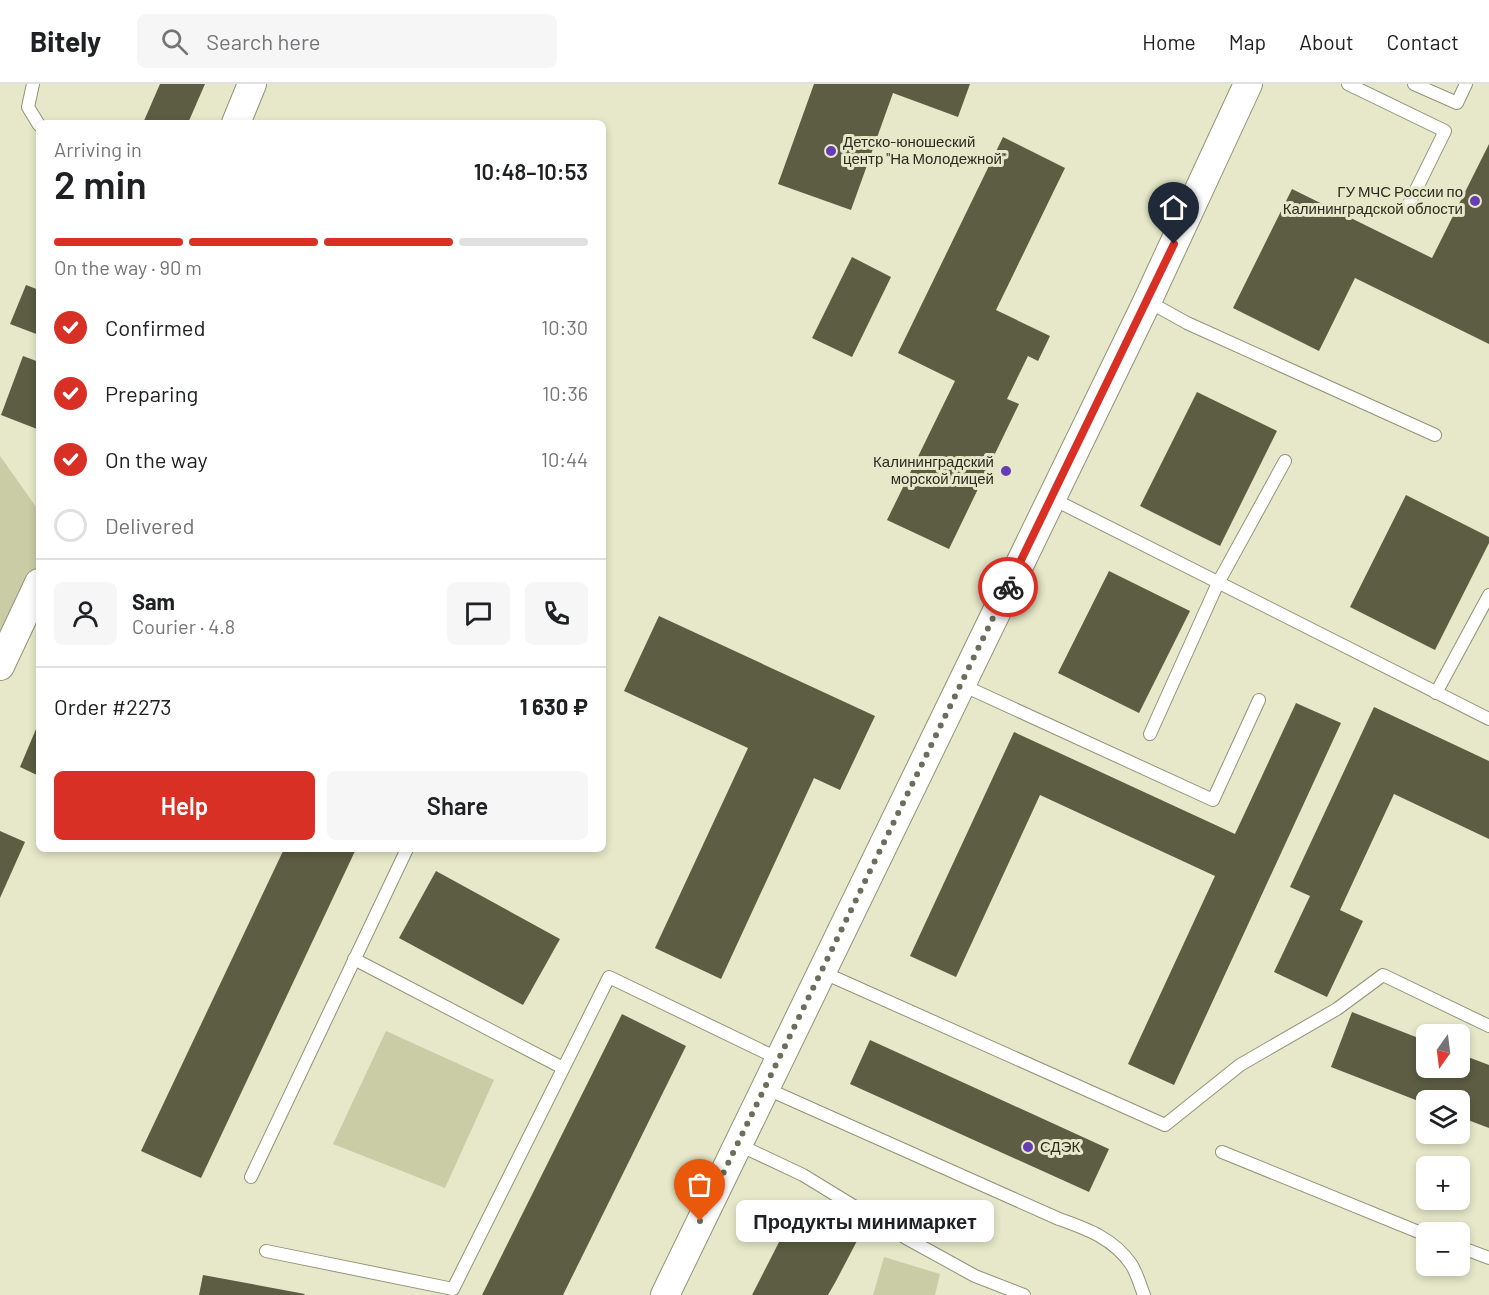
<!DOCTYPE html>
<meta charset="utf-8">
<style>
:root{--surface:#fff;--page:#f6f6f6;--text:#202124;--muted:#757577;--line:#e0e0e0;--accent:#d93025}
body{margin:0;font-family:Barlow,sans-serif;background:var(--page);color:var(--text);height:100vh;display:flex;flex-direction:column;font-size:22px;white-space:nowrap}
*{box-sizing:border-box;margin:0}
p{font-size:20px;color:var(--muted)}
.icon{flex:none;width:33px;height:33px;fill:none;stroke:currentColor;stroke-width:2;stroke-linecap:round;stroke-linejoin:round}
.map{position:relative;flex:1;overflow:hidden}
.drawer{position:absolute;left:36px;top:36px;width:570px;height:732px;display:flex;flex-direction:column;background:var(--surface);border-radius:9px;box-shadow:0 3px 9px #0003}
.drawer>*{flex:none}
.needle{width:39px;rotate:194deg}
.fabs{position:absolute;left:1416px;top:940px;display:grid;gap:12px}
.fabs a{display:grid;place-items:center;width:54px;height:54px;border-radius:9px;background:var(--surface);box-shadow:0 3px 9px #0003;font-size:30px}
.pin{position:absolute;display:grid;place-items:center;width:51px;height:51px;color:#fff;margin:-62px -26px;border-radius:50% 50% 50% 0;rotate:-45deg;box-shadow:0 0 6px #0007}
.pin .icon{rotate:45deg}
.courier{position:absolute;display:grid;place-items:center;width:60px;height:60px;margin:-30px;border:4px solid #d93025;border-radius:50%;background:#fff;color:#222;box-shadow:0 2px 8px #0007}
.bubble{position:absolute;height:42px;border-radius:9px;background:var(--surface);box-shadow:0 3px 9px #0003;font-size:20px;font-weight:600;line-height:42px;text-align:center}
.overview em{font-style:normal;font-weight:600}
.overview div{display:flex;flex-direction:column-reverse}
.overview{display:flex;align-items:center;justify-content:space-between;height:102px;padding:0 18px}
h1{font-size:39px;font-weight:600;line-height:45px}
.bar{display:grid;grid-template-columns:repeat(4,1fr);gap:9px 6px;align-content:center;height:72px;padding:0 18px}
.bar i{height:8px;border-radius:4px;background:var(--line)}
.bar .current{background:var(--accent)}
.bar p{grid-column:span 4}
.line{display:flex;align-items:center;gap:15px;padding:0 18px;border-top:2px solid var(--line)}
.line div{flex:1}
.round{display:grid;place-items:center;flex:none;width:63px;height:63px;border-radius:9px;background:var(--page)}
ol{padding:0 18px;list-style:none}
li{display:flex;align-items:center;gap:18px;height:66px}
li p{margin-inline-start:auto}
li .icon{padding:6px;border-radius:50%;background:var(--accent);color:#fff;stroke-width:4}
li:last-child{color:var(--muted)}
li i{width:33px;height:33px;border:3px solid var(--line);border-radius:50%}
.action{display:flex;gap:12px;margin-top:auto;padding:12px 18px}
.action a{flex:1;height:69px;border-radius:9px;background:var(--accent);color:#fff;font-size:24px;font-weight:600;line-height:69px;text-align:center}
.action a+a{background:var(--page);color:var(--text)}
header{display:flex;align-items:center;gap:36px;box-sizing:border-box;height:84px;padding:0 30px;background:var(--surface);border-bottom:2px solid var(--line)}
header strong{font-size:28px}
nav{display:flex;gap:33px;margin-inline-start:auto;font-size:21px}
.search{width:420px;height:54px;background:var(--page);display:flex;align-items:center;gap:15px;box-sizing:border-box;padding:0 21px;border-radius:9px;color:var(--muted);font-size:22px}
.map>svg:first-child{display:block}
.green{fill:#cacca6}
.building{fill:#5c5d43}
.lines{fill:none;stroke-linecap:round;stroke-linejoin:round}
.service-casing{stroke:#929377;stroke-width:14}
.tertiary-casing{stroke:#929377;stroke-width:30}
.service{stroke:#fff;stroke-width:12}
.tertiary{stroke:#fff;stroke-width:28}
.done{stroke:#6c6d5b;stroke-width:6;stroke-dasharray:0 10.8}
.route{stroke:#d93025;stroke-width:8}
.poi-dot{fill:#673cb4;stroke:#e6e8c9;stroke-width:2}
.labels{text-anchor:middle;stroke-width:6;stroke-linejoin:round;paint-order:stroke}
.poi-label{font-size:15px;fill:#2b2b20;stroke:#e6e8c9;text-anchor:start}
</style>
<header>
<strong>Bitely</strong>
<div class="search"><svg class="icon" aria-label="search" viewBox="0 0 24 24"><circle cx="10" cy="10" r="6"/><path d="M15 15l6 6"/></svg>Search here</div>
<nav><a>Home</a><a>Map</a><a>About</a><a>Contact</a></nav>
</header>
<div class="map">
<svg width="1489" height="1211" viewBox="0 0 1489 1211">
<rect width="100%" height="100%" fill="#e6e8c9"/>
<g class="green">
<path d="M0,372L39,427V499L0,582Z"/>
<path d="M386,947L494,996L445,1104L333,1060Z"/>
<path d="M884,1173L940,1190L935,1211H873Z"/>
</g>
<g class="building">
<path d="M160,0H205L188,39H143Z"/>
<path d="M814,0H970L958,33L893,9L851,126L778,100Z"/>
<path d="M1003,53L1065,84L996,226L1050,252L1038,277L1028,272L1007,315L1019,320L949,465L887,436L955,297L898,269Z"/>
<path d="M1489,60V260L1355,194L1319,267L1233,224L1292,105L1432,174Z"/>
<path d="M852,173L891,193L852,273L812,254Z"/>
<path d="M26,201L39,206V251L10,240Z"/>
<path d="M23,272L39,278V339L37,345L1,331Z"/>
<path d="M1197,308L1277,347L1220,462L1140,422Z"/>
<path d="M1406,411L1489,453V459L1435,566L1350,523Z"/>
<path d="M1109,487L1190,527L1139,629L1058,589Z"/>
<path d="M659,532L875,632L840,706L814,694L721,895L655,864L748,664L624,607Z"/>
<path d="M1296,619L1341,639L1174,1001L1128,980L1215,792L1040,711L956,893L910,872L1014,648L1235,750Z"/>
<path d="M1374,623L1489,677V755L1394,710L1340,826L1363,837L1327,913L1274,888L1310,812L1290,803Z"/>
<path d="M39,638V692L20,683Z"/>
<path d="M0,747L25,758L0,814Z"/>
<path d="M284,765H356L201,1094L141,1067Z"/>
<path d="M436,787L560,855L523,921L399,854Z"/>
<path d="M1352,928L1426,957V984H1460V970L1489,981V1044L1460,1033V1017H1426V1020L1331,983Z"/>
<path d="M622,930L686,962L563,1211H482Z"/>
<path d="M870,956L1109,1065L1089,1108L850,1000Z"/>
<path d="M798,1121L858,1155L836,1197L828,1211H752Z"/>
<path d="M203,1191L305,1210L304,1211H199Z"/>
</g>
<g class="lines">
<defs>
<g id="service">
<path d="M33,0L28,23L39,41"/>
<path d="M1348,0L1445,47L1407,124"/>
<path d="M1414,0L1457,19L1466,0"/>
<path d="M1146,220L1160,224L1187,239L1435,351"/>
<path d="M1051,414L1489,635"/>
<path d="M962,601L1213,716L1259,616"/>
<path d="M1436,609L1489,511"/>
<path d="M1150,650L1218,499L1285,377"/>
<path d="M354,875L563,984"/>
<path d="M822,888L1165,1041L1240,981L1337,925L1383,891L1489,942"/>
<path d="M765,1004L1059,1135C1087,1145 1113,1154 1131,1180C1137,1189 1140,1201 1144,1211"/>
<path d="M737,1060L803,1091L906,1154L975,1192L1024,1211"/>
<path d="M1222,1068L1426,1151"/>
<path d="M251,1093L407,765"/>
<path d="M1460,1163L1489,1174"/>
<path d="M266,1167L453,1205L609,893L779,975"/>
</g>
<g id="tertiary">
<path d="M236,39L252,0"/>
<path d="M0,582L39,499"/>
<path d="M665,1211L1146,220L1248,0"/>
</g>
</defs>
<use href="#service" class="service-casing"/>
<use href="#tertiary" class="tertiary-casing"/>
<use href="#service" class="service"/>
<use href="#tertiary" class="tertiary"/>
</g>
<g class="lines">
<path class="done" d="M700,1137L1008,503"/>
<path class="route" d="M1008,503L1174,160"/>
</g>
<g class="poi-dot">
<circle cx="831" cy="67" r="6"/>
<circle cx="1475" cy="117" r="6"/>
<circle cx="1006" cy="387" r="6"/>
<circle cx="1028" cy="1063" r="6"/>
</g>
<g class="labels">
<g class="poi-label">
<text x="843" y="63">Детско-юношеский<tspan x="843" dy="17">центр "На Молодежной"</tspan></text>
<text x="1463" y="113" text-anchor="end">ГУ МЧС России по<tspan x="1463" dy="17">Калининградской облости</tspan></text>
<text x="994" y="383" text-anchor="end">Калининградский<tspan x="994" dy="17">морской лицей</tspan></text>
<text x="1040" y="1068">СДЭК</text>
</g>
</g>
</svg>
<div class="fabs">
<a><svg class="needle" viewBox="-14 -14 28 28"><path d="M0-13l5 13h-10z" fill="#e53935"/><path d="M0 13l5-13h-10z" fill="#757577"/></svg></a>
<a><svg class="icon" aria-label="layers" viewBox="0 0 24 24"><path d="M12 4l9 5-9 5-9-5zM3 14l9 5 9-5"/></svg></a>
<a>+</a>
<a>−</a>
</div>
<div class="pin" style="left:700px;top:1137px;background:#ea580c"><svg class="icon" aria-label="bag" viewBox="0 0 24 24"><path d="M5 8h14l-1 12H6zM9 8a3 3 0 0 1 6 0"/></svg></div>
<div class="pin" style="left:1174px;top:160px;background:#1f2937"><svg class="icon" aria-label="home" viewBox="0 0 24 24"><path d="M3 11l9-7 9 7M6 9v11h12V9"/></svg></div>
<div class="courier" style="left:1008px;top:503px"><svg class="icon" aria-label="bike" viewBox="0 0 24 24"><circle cx="6" cy="16" r="4"/><circle cx="18" cy="16" r="4"/><path d="M6 16l4-8h5l3 8M10 8l3 8H6M13 5h3"/></svg></div>
<div class="bubble" style="left:736px;top:1116px;width:258px">Продукты минимаркет</div>
<section class="drawer">
<div class="overview"><div><h1>2 min</h1><p>Arriving in</p></div><em>10:48–10:53</em></div>
<div class="bar"><i class="current"></i><i class="current"></i><i class="current"></i><i></i><p>On the way · 90 m</p></div>
<ol>
<li><svg class="icon" aria-label="check" viewBox="0 0 24 24"><path d="M5 12l5 5 9-10"/></svg>Confirmed<p>10:30</p></li>
<li><svg class="icon" aria-label="check" viewBox="0 0 24 24"><path d="M5 12l5 5 9-10"/></svg>Preparing<p>10:36</p></li>
<li><svg class="icon" aria-label="check" viewBox="0 0 24 24"><path d="M5 12l5 5 9-10"/></svg>On the way<p>10:44</p></li>
<li><i></i>Delivered</li>
</ol>
<div class="line" style="height:108px"><a class="round"><svg class="icon" aria-label="person" viewBox="0 0 24 24"><circle cx="12" cy="8" r="4"/><path d="M4 21q1-7 8-7t8 7"/></svg></a><div><b>Sam</b><p>Courier · 4.8</p></div><a class="round"><svg class="icon" aria-label="chat" viewBox="0 0 24 24"><path d="M4 5h16v11H9l-5 4z"/></svg></a><a class="round"><svg class="icon" aria-label="phone" viewBox="0 0 24 24"><path d="M5 4h4l2 5-3 2q2 4 5 5l2-3 5 2v4C11 20 4 13 5 4z"/></svg></a></div>
<div class="line" style="height:78px"><div>Order #2273</div><b>1 630 ₽</b></div>
<div class="action"><a>Help</a><a>Share</a></div>
</section>
</div>
